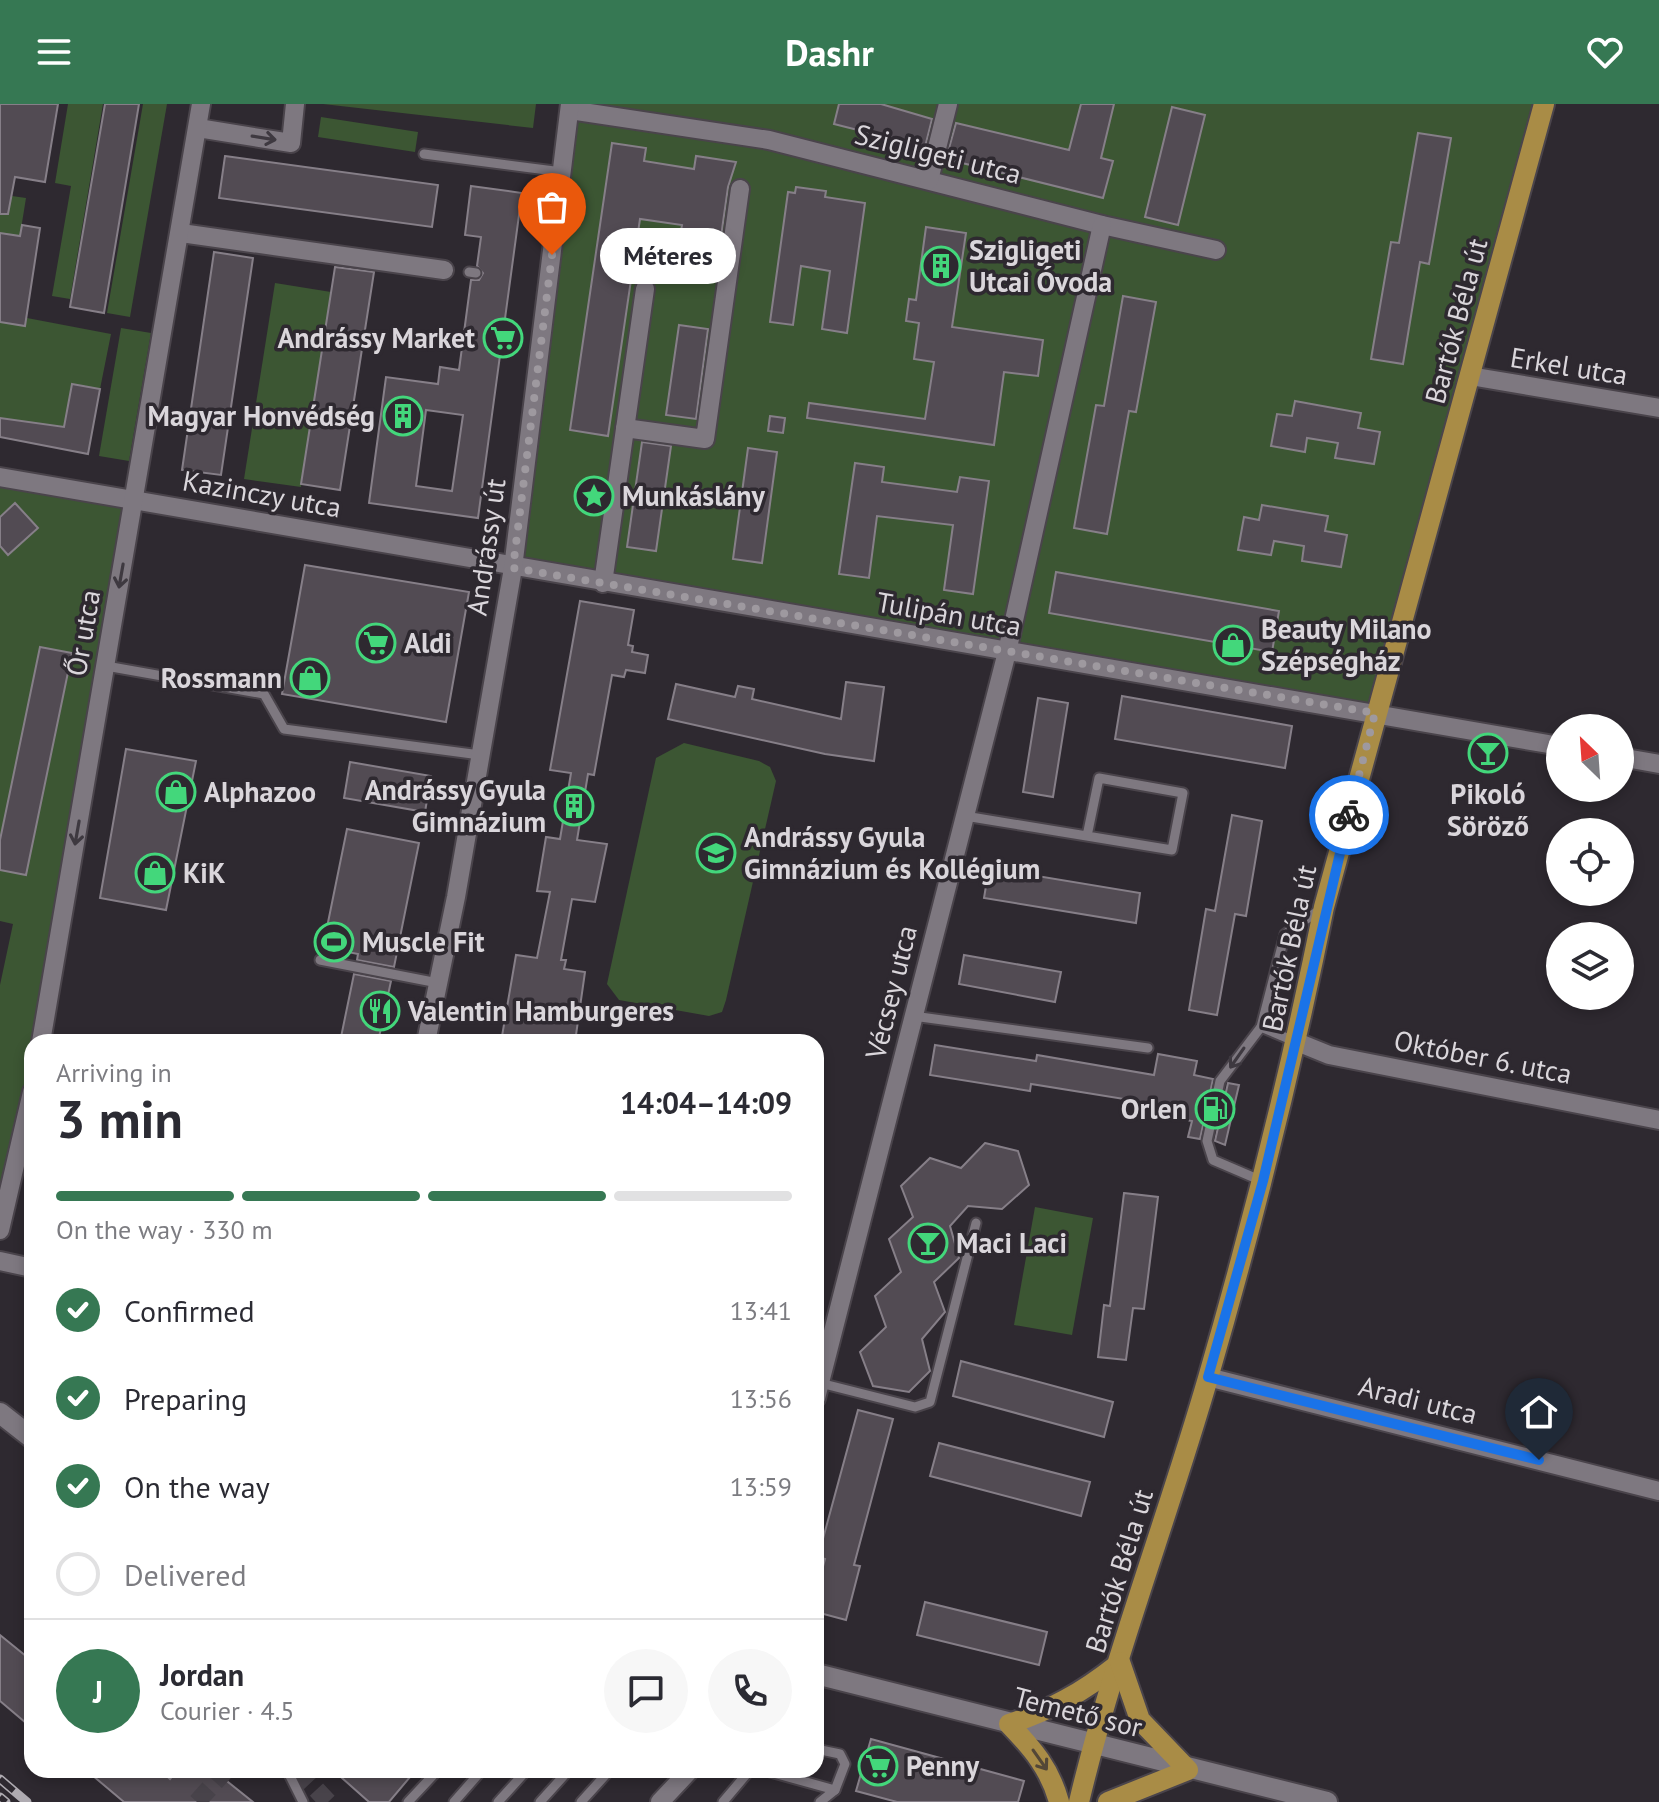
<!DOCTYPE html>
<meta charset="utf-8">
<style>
:root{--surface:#fff;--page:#f7f7f7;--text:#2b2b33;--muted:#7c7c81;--line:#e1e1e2;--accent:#367853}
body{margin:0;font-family:"PT Sans",sans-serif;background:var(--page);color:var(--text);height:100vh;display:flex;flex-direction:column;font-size:30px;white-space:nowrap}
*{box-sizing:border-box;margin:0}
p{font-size:26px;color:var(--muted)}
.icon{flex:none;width:44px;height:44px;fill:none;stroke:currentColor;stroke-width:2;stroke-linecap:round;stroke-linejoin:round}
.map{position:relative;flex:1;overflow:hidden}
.details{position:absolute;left:24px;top:930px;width:800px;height:744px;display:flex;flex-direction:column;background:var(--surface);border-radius:24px;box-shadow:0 4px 12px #0003}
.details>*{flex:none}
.needle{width:52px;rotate:335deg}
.controls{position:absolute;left:1546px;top:610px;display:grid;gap:16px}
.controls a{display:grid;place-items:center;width:88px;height:88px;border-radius:50%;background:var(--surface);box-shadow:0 4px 12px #0003;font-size:40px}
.pin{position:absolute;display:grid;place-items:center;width:68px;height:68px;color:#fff;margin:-82px -34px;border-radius:50% 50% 50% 0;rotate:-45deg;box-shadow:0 0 8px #0007}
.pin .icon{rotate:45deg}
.courier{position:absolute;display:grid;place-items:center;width:80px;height:80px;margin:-40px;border:6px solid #1a73e8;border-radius:50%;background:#fff;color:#222;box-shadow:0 2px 10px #0007}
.bubble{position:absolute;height:56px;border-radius:28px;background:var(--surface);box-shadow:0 4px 12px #0003;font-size:26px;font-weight:700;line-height:56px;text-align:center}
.headline em{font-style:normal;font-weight:700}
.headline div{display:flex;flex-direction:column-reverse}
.headline{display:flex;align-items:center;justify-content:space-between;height:136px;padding:0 32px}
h1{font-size:52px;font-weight:700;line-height:60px}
.bar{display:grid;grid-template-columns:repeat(4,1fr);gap:12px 8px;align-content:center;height:96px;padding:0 32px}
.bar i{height:10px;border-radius:6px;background:var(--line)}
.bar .active{background:var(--accent)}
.bar p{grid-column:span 4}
.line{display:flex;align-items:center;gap:20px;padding:0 32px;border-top:2px solid var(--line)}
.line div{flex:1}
.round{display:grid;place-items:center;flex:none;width:84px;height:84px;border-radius:42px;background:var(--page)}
ol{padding:0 32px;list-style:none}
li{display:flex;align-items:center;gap:24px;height:88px}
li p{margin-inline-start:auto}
li .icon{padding:8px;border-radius:50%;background:var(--accent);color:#fff;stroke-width:4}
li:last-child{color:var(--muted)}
li i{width:44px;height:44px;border:4px solid var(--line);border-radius:50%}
header{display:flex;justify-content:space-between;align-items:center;height:104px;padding:0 32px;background:var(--accent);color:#fff;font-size:36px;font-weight:700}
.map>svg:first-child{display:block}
.green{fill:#3c5633}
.building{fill:#524b53;stroke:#867f88;stroke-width:2;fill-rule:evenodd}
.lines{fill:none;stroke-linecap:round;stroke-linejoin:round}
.street-tunnel{stroke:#48434a;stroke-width:18;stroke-dasharray:18 9;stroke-linecap:butt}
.lane-casing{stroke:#4a444b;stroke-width:13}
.street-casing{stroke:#4a444b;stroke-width:22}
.secondary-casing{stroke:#4a444b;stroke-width:24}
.primary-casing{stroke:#4a444b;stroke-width:24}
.lane{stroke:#7e7880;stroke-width:9}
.street{stroke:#7e7880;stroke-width:18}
.secondary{stroke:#7e7880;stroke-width:20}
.primary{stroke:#a98c46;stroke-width:20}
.rail-casing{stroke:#afabb1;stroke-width:9}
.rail{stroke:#2e2930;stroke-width:6;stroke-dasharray:18;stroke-linecap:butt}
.oneway{stroke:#3e3940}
.oneway2{stroke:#534737}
.done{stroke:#9e999f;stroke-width:8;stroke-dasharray:0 14.4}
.route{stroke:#1a73e8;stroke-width:10}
.labels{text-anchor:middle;stroke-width:7;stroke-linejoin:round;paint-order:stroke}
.street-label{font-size:28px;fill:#dad6db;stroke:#2e2930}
.poi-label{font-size:28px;font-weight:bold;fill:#dad6db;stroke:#2e2930;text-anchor:start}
</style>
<header><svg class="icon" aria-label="menu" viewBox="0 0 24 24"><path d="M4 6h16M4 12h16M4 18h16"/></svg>Dashr<svg class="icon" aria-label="heart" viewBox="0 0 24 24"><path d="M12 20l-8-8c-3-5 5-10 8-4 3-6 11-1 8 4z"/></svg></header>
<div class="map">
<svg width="1659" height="1698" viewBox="0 0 1659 1698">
<rect width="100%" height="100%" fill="#2e2930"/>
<g class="green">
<path d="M68,0H103L70,195L52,192L71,82L55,79Z"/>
<path d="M143,0H167L130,213L107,209Z"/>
<path d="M323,0H536L533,24Z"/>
<path d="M576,0H1538L1369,605L516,462Z"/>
<path d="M321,13L418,28L415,48L318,33Z"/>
<path d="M0,85L12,92L26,94L12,181L5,130L0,129Z"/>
<path d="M275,179L331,188L301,383L244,375Z"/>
<path d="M27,214L111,230L100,285L72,280L64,323L44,320L39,341L14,336L17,317L0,314V218L25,222Z"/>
<path d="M121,224L151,229L129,357L99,352Z"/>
<path d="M0,375L132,397L38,938H32L30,985L0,1114V881L13,820L0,817V766L26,771L72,550L40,543L0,736V442L8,451L38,424L15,399L0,413Z"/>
<path d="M684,639L759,657L770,663L776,677L726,896L722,908L709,912L619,896L607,880L656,654Z"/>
<path d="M1035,1103L1093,1114L1072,1231L1014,1221Z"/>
</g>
<g class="building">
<path d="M0,0H58L45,78L15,73L8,110H0Z"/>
<path d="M105,0H139L104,209L70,203Z"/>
<path d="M839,0H881L932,15L925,43L834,20Z"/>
<path d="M1081,0H1114L1101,54L1113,57L1103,94L946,55L956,19L1069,46Z"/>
<path d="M1172,3L1205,11L1178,121L1145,113Z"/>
<path d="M1418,29L1451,34L1429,160L1420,158L1403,260L1371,255L1391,138L1399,139Z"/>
<path d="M612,39L646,44L644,57L694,65L696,52L736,58L728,83L715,175L674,169L682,121L640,115L608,332L570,326Z"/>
<path d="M225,52L438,81L432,123L219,94Z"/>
<path d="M471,82L522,89L478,414L369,399L386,273L438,280L440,263L459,266L471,176H479L483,169L477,162L481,133L465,131ZM426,306L463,311L452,387L416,382Z"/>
<path d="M796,83L826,87L825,93L865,99L847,229L822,225L830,167L801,162L793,221L770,218L788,88L795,89Z"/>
<path d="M22,121L40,124L25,222L0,218V129L20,132Z"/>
<path d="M926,123L966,129L952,223L1043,236L1038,272L1004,268L994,341L807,314L809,299L925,315L934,258L914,255L919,219L906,217L909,195L916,196Z"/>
<path d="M214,148L253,154L221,371L182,366Z"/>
<path d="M335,163L374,168L340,386L301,380Z"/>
<path d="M1123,192L1156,198L1136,308L1129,307L1107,430L1074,424L1096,301L1104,302Z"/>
<path d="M679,221L708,225L696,315L666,311Z"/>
<path d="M72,280L100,285L88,350L0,333V314L64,323Z"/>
<path d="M1295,297L1361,309L1358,324L1380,328L1374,360L1335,354L1338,339L1307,334L1305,348L1271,342L1277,310L1292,312Z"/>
<path d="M770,312L785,314L783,329L768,327Z"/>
<path d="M642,338L671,342L656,447L627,443Z"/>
<path d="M748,344L777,348L762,459L733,455Z"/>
<path d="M855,359L884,363L882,378L957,388L960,373L989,377L973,490L944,486L953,421L877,412L869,474L839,470Z"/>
<path d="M15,399L38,424L8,451L0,442V413Z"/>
<path d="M1262,401L1328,412L1325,427L1347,431L1341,463L1302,457L1304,442L1274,437L1271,451L1238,446L1244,413L1259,416Z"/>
<path d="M305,461L469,488L446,618L282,590Z"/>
<path d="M1056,468L1279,507L1272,548L1049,509Z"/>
<path d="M580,497L634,506L628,541L633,542L632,548L648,551L645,569L626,566L624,573L612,571L594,671L588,670L577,736L607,740L595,798L572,795L561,856H566L564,865L585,868L575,938H501L516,851L537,854L550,788L537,787L546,733L560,735L571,669L550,666Z"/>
<path d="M40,543L72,549L26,771L0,766V736Z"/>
<path d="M846,578L884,583L874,657L825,650L668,615L676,580L735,593L738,582L754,585L752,595L841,615Z"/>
<path d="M1122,592L1292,622L1285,664L1115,635Z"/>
<path d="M1038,594L1068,599L1053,693L1023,688Z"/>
<path d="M126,645L196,657L166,806L100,794Z"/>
<path d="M350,658L431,672L425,708L344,694Z"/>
<path d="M1232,711L1262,717L1246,812L1235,810L1217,911L1189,906L1206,805L1215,807Z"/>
<path d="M347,725L419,739L394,863L357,856L358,850L323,843Z"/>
<path d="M989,764L1140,789L1136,819L984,794Z"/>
<path d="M964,851L1061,868L1055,898L959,880Z"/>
<path d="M354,870L391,877L378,938H340Z"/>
<path d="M935,941L1036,957L1037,951L1154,971L1158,950L1197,957L1194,971L1213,975L1200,1035L1188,1033L1192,1017L1147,1010L1149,999L1031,980L1030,987L930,971Z"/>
<path d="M1228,979L1239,981L1225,1041L1215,1037Z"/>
<path d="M985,1039L1018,1047L1029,1081L1002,1105L968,1102L950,1122L959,1154L934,1178L945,1208L922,1235L930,1267L909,1288L873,1282L860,1248L886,1223L875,1192L901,1168L889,1135L913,1113L901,1082L930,1054L961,1064Z"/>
<path d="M1124,1089L1158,1093L1144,1205L1133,1204L1126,1256L1098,1253L1104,1201L1110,1202Z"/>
<path d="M961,1257L1113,1298L1104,1333L953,1292Z"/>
<path d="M858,1306L893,1315L854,1461L860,1462L846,1516L816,1508V1489L825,1455L818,1453Z"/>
<path d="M939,1339L1090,1378L1081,1412L930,1372Z"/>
<path d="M925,1498L1047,1528L1039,1561L917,1531Z"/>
<path d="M0,1531L32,1557V1624L0,1597Z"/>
<path d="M871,1635L1024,1677L1018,1698H897L856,1687Z"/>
<path d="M86,1666H160L170,1675L178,1666H213L253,1698H124Z"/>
<path d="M333,1666H402L410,1673L389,1698H369Z"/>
</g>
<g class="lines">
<g class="street-tunnel">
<path d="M298,1666L328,1698"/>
<path d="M197,1698L226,1666"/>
</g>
<defs>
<g id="lane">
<path d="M424,50L562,68"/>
<path d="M469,168L476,169"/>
<path d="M106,562L264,590L284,625L480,651"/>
<path d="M965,712L1172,746L1183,689L1099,674L1087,732"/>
<path d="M320,856L438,879"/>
<path d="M913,912L1148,944"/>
<path d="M1261,923L1285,830L1321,805"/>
<path d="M1262,1077L1213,1056L1207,1037L1220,977L1261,923L1294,937"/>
<path d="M820,1279L915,1303L930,1298L976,1119"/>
<path d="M816,1645L840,1650L845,1660L835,1686L820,1698"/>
<path d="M287,1666L303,1698"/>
<path d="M763,1666L835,1686"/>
<path d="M408,1698L438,1666"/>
<path d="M454,1698L482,1666"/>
<path d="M498,1698L527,1666"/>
<path d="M540,1698L569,1666"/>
<path d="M581,1698L610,1666"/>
<path d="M723,1698L750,1666"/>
</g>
<g id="street">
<path d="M570,6L769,36L1102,121L1216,146"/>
<path d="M198,24L291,39L295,0"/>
<path d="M929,76L948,0"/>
<path d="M181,129L444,166"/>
<path d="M1470,272L1659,304"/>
<path d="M625,324L705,335L740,85"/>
<path d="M0,373L1560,642"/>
<path d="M603,479L645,185"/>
<path d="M1620,653L1659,660"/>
<path d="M41,938L201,0"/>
<path d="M426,938L456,793L513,464L570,0"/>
<path d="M1297,938L1329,951L1659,1016"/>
<path d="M0,1126L32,988"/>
<path d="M0,1157L32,1164"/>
<path d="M1208,1273L1659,1387"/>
<path d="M816,1294L1007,548L1102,121"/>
<path d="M660,1698L690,1666"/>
</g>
<g id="secondary">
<path d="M0,1309L32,1334"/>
<path d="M816,1570L1327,1698"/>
</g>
<g id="primary">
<path d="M1059,1698C1050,1665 1033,1645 1009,1620C1051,1606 1083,1588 1117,1561"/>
<path d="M1079,1698C1113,1555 1167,1416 1208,1274C1253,1119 1292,962 1324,803L1544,0"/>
<path d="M1108,1698L1188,1666L1140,1616L1120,1558"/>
</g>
</defs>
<use href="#lane" class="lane-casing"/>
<use href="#street" class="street-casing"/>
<use href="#secondary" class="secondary-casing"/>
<use href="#primary" class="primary-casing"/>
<use href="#lane" class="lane"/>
<use href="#street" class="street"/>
<use href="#secondary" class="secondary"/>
<use href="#primary" class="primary"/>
<defs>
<g id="rail">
<path d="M0,1675L27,1698"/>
<path d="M0,1693L6,1698"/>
</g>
</defs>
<use href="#rail" class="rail-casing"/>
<use href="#rail" class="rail"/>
</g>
<defs><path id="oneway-shaft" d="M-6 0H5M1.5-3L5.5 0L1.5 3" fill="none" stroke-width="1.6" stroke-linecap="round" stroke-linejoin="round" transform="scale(2)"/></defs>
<g class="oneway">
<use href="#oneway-shaft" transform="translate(264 34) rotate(9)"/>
<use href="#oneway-shaft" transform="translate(121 472) rotate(100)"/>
<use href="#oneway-shaft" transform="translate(77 729) rotate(100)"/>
<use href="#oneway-shaft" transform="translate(1237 954) rotate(125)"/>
</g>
<use class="oneway2" href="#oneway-shaft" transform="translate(1040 1656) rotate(55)"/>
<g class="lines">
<path class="done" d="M552,151L513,464L1375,609L1349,711"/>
<path class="route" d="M1349,711L1263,1077L1208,1273L1539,1356"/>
</g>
<defs>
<symbol id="building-ring" viewBox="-11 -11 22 22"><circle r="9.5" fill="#2e2930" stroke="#43d77b" stroke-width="1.5"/><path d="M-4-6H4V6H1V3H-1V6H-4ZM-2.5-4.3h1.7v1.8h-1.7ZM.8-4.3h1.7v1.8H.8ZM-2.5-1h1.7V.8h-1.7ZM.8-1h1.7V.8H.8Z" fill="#43d77b"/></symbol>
<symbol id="supermarket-ring" viewBox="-11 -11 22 22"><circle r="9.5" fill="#2e2930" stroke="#43d77b" stroke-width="1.5"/><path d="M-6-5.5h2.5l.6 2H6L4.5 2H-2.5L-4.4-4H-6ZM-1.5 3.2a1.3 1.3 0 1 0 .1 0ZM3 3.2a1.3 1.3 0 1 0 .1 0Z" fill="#43d77b"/></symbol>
<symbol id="sight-ring" viewBox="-11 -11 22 22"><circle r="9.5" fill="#2e2930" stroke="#43d77b" stroke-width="1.5"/><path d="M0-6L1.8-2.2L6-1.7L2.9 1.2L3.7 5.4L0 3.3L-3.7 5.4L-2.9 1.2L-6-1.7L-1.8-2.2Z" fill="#43d77b"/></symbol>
<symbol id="shop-ring" viewBox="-11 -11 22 22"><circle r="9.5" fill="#2e2930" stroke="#43d77b" stroke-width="1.5"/><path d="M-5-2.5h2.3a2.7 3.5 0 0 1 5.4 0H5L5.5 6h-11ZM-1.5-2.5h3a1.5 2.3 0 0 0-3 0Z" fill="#43d77b"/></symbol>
<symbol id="bar-ring" viewBox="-11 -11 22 22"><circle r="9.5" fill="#2e2930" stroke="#43d77b" stroke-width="1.5"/><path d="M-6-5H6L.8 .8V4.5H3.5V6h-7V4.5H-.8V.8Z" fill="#43d77b"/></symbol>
<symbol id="school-ring" viewBox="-11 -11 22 22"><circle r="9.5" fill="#2e2930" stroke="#43d77b" stroke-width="1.5"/><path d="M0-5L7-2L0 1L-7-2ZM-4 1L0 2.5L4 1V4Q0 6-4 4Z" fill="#43d77b"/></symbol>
<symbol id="stadium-ring" viewBox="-11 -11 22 22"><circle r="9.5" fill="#2e2930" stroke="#43d77b" stroke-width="1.5"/><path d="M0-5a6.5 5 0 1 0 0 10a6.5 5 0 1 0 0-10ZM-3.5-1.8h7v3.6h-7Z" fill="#43d77b"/></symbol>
<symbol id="restaurant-ring" viewBox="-11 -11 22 22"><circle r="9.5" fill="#2e2930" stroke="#43d77b" stroke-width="1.5"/><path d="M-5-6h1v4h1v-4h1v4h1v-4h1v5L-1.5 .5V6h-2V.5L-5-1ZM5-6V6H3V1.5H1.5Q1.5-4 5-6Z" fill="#43d77b"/></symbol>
<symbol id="fuel-ring" viewBox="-11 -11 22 22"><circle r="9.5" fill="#2e2930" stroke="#43d77b" stroke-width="1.5"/><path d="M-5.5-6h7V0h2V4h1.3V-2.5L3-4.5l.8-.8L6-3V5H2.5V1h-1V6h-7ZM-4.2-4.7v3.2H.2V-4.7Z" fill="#43d77b"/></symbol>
</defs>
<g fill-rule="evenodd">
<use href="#building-ring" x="919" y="140" width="44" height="44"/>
<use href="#supermarket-ring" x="481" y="212" width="44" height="44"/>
<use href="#building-ring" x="381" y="290" width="44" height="44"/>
<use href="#sight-ring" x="572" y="370" width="44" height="44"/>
<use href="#supermarket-ring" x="354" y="517" width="44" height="44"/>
<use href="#shop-ring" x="1211" y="519" width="44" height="44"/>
<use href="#shop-ring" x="288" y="552" width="44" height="44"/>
<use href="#bar-ring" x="1466" y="627" width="44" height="44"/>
<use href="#shop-ring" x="154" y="666" width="44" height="44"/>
<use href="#building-ring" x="552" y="680" width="44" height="44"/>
<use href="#school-ring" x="694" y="727" width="44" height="44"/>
<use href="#shop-ring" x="133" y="747" width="44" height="44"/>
<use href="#stadium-ring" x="312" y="816" width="44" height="44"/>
<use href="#restaurant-ring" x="358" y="885" width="44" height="44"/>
<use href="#fuel-ring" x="1193" y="983" width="44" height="44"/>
<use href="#bar-ring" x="906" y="1117" width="44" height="44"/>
<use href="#supermarket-ring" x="856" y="1640" width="44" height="44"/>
</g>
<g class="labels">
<g class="street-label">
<text transform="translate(938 50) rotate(14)" y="10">Szigligeti utca</text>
<text transform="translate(1456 217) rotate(-75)" y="10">Bartók Béla út</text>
<text transform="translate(1569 262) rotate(9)" y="10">Erkel utca</text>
<text transform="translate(262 390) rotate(10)" y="10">Kazinczy utca</text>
<text transform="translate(486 443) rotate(-82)" y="10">Andrássy út</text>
<text transform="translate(949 510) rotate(10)" y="10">Tulipán utca</text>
<text transform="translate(83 529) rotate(-80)" y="10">Őr utca</text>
<text transform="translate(1289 844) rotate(-78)" y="10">Bartók Béla út</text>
<text transform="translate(891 888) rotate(-76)" y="10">Vécsey utca</text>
<text transform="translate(1483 953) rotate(11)" y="10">Október 6. utca</text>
<text transform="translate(1418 1296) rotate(14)" y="10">Aradi utca</text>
<text transform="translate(1119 1467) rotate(-73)" y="10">Bartók Béla út</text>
<text transform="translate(1078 1608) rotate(14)" y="10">Temető sor</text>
</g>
<g class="poi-label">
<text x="969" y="156">Szigligeti<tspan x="969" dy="32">Utcai Óvoda</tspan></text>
<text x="475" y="244" text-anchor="end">Andrássy Market</text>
<text x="375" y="322" text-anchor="end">Magyar Honvédség</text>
<text x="622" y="402">Munkáslány</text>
<text x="1261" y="535">Beauty Milano<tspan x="1261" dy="32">Szépségház</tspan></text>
<text x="404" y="549">Aldi</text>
<text x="282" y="584" text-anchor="end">Rossmann</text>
<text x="546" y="696" text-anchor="end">Andrássy Gyula<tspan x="546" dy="32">Gimnázium</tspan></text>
<text x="204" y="698">Alphazoo</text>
<text x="1488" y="700" text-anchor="middle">Pikoló<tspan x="1488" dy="32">Söröző</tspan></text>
<text x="744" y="743">Andrássy Gyula<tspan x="744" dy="32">Gimnázium és Kollégium</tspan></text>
<text x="183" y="779">KiK</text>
<text x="362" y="848">Muscle Fit</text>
<text x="408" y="917">Valentin Hamburgeres</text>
<text x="1187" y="1015" text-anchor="end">Orlen</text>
<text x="956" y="1149">Maci Laci</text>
<text x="906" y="1672">Penny</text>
</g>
</g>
</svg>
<div class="controls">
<a><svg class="needle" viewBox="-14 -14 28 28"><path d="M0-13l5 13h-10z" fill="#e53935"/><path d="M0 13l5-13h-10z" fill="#7c7c81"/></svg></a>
<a><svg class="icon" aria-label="locate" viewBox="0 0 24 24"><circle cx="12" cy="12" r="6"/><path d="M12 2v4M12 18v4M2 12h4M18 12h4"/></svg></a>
<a><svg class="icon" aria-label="layers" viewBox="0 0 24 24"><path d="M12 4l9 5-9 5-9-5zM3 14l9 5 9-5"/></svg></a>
</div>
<div class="pin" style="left:552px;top:151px;background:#ea580c"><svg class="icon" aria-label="bag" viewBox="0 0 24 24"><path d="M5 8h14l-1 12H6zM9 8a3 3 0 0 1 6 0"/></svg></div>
<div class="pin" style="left:1539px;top:1356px;background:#1f2937"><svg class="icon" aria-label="home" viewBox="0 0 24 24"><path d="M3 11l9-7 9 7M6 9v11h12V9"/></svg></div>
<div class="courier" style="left:1349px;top:711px"><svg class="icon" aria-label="bike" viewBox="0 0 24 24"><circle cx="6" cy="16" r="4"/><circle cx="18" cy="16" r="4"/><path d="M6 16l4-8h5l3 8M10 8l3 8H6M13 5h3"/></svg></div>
<div class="bubble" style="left:600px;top:124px;width:136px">Méteres</div>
<section class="details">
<div class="headline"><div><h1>3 min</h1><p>Arriving in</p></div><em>14:04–14:09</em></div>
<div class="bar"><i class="active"></i><i class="active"></i><i class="active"></i><i></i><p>On the way · 330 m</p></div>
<ol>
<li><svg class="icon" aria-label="check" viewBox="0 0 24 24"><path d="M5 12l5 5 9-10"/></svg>Confirmed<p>13:41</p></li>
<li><svg class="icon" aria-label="check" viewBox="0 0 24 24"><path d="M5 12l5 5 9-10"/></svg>Preparing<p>13:56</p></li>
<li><svg class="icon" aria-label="check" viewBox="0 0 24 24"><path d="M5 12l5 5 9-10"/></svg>On the way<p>13:59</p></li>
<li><i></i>Delivered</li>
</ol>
<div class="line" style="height:144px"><b class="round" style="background:var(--accent);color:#fff">J</b><div><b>Jordan</b><p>Courier · 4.5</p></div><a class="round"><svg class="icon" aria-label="chat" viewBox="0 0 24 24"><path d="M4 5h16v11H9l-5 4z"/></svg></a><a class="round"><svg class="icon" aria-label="phone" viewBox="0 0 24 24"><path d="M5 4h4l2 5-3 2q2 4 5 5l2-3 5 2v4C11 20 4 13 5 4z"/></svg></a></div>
</section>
</div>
